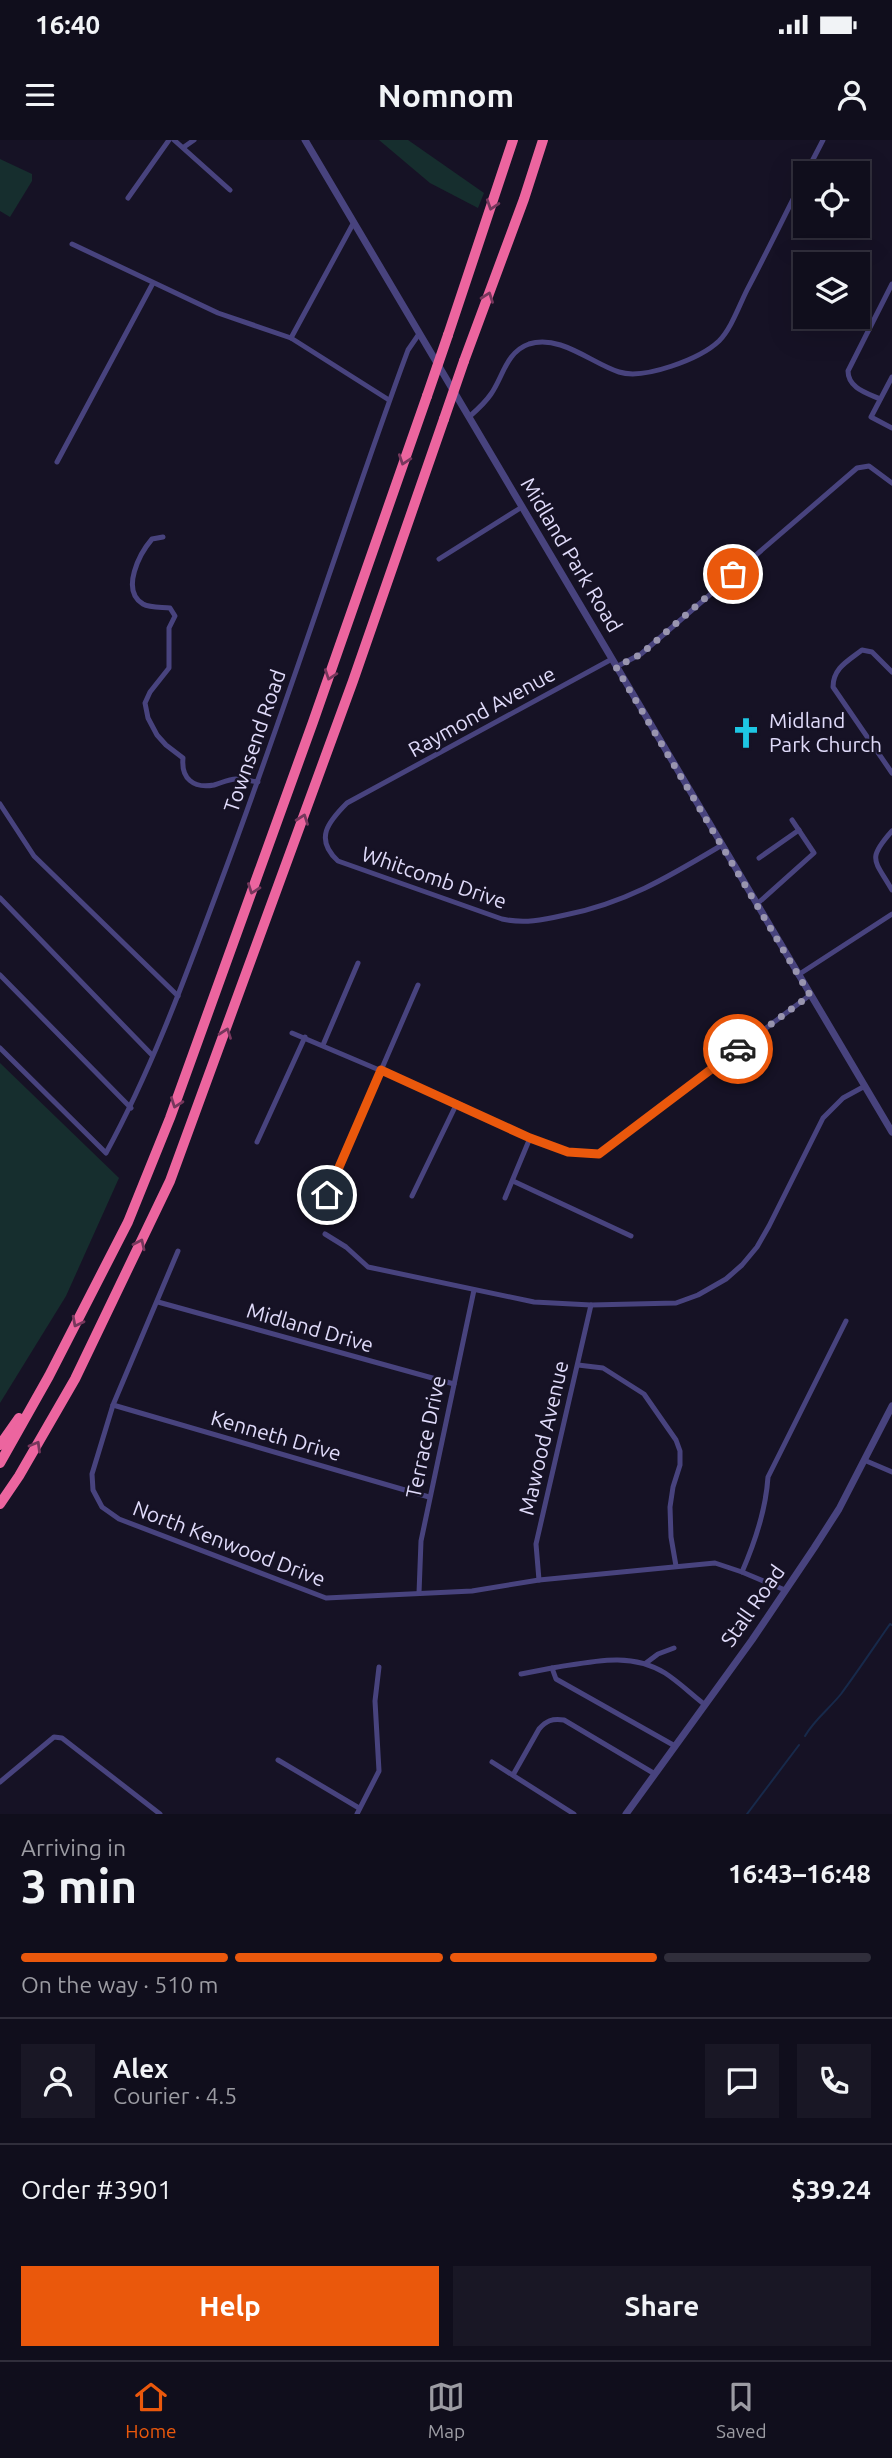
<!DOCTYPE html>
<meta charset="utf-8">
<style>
:root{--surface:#100e1c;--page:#191725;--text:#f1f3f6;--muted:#9c9ca3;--line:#302e3b;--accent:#ea580c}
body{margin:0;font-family:Ubuntu,sans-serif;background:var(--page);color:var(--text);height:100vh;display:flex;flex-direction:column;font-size:26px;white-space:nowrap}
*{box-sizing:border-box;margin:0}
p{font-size:23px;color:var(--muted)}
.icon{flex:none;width:38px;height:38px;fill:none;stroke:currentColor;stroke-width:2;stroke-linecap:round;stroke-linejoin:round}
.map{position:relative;height:1674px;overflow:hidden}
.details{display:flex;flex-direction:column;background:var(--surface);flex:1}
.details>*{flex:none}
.tools{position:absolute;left:793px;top:21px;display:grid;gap:14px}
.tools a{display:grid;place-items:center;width:77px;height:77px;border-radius:0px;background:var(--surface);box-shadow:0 7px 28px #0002,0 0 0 2px var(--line);font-size:35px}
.pin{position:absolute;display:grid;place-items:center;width:60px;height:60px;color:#fff;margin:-30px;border:4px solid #fff;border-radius:50%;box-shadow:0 2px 7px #0007}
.courier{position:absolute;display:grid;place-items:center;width:70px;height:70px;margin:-35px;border:5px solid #ea580c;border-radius:50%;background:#fff;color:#222;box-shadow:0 2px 9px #0007}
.head em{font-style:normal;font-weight:600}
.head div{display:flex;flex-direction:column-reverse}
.head{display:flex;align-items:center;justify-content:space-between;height:119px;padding:0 21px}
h1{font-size:46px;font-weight:600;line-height:52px}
.bar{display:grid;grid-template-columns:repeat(4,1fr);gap:10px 7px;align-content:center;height:84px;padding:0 21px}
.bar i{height:9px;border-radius:5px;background:var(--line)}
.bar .selected{background:var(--accent)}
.bar p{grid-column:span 4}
.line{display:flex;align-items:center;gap:18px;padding:0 21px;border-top:2px solid var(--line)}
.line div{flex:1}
.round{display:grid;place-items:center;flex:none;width:74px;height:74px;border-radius:0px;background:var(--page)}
.primary-button{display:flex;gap:14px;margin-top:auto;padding:14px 21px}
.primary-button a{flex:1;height:80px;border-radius:0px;background:var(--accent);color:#fff;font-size:28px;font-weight:600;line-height:80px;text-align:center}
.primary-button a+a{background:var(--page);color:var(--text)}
.status{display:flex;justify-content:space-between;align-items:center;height:49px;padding:0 35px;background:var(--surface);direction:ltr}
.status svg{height:19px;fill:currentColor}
header{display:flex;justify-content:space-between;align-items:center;height:91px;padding:0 21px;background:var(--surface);font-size:32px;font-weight:600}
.tab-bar{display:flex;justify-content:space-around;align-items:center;height:98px;border-top:2px solid var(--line);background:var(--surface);font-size:19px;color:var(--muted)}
.tab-bar a{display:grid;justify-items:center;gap:4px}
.tab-bar .selected{color:var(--accent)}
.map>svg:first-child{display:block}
.green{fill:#162e2e}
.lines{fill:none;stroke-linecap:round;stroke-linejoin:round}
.stream{stroke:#17294a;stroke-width:2}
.minor{stroke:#48437e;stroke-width:5}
.tertiary{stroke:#48437e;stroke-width:7}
.motorway{stroke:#ec659f;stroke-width:10}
.motorway-bridge{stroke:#ec659f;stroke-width:10}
.oneway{stroke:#76375c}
.done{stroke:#9995af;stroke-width:7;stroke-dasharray:0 12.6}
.route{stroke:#ea580c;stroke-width:9}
.labels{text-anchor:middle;stroke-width:5;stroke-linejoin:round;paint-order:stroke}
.street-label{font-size:21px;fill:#e0dbfa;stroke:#161225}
.poi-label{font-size:21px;fill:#e0dbfa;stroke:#161225;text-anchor:start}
</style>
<div class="status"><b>16:40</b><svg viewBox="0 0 49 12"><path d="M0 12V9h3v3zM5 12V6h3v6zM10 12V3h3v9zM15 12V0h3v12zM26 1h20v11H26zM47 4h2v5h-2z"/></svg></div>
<header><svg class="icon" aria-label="menu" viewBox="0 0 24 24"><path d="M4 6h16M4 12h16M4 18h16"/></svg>Nomnom<svg class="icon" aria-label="person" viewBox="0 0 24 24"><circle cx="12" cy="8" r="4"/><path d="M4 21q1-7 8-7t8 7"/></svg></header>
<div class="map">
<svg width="892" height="1674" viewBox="0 0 892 1674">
<rect width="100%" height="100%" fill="#161225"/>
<g class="green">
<path d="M379,0H408L484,53L478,68L430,43Z"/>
<path d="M0,19L32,34V41L10,77L0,71Z"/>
<path d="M0,923L119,1038L66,1156L0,1263Z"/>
</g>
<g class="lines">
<g class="stream">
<path d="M805,1596C814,1580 829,1569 841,1554C858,1531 874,1507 890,1484L892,1485"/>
<path d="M747,1674L799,1605"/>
</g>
<g class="minor">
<path d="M174,0L230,50"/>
<path d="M184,7L194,0"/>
<path d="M806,33L823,0"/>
<path d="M128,58L169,0"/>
<path d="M72,104L218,173L291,198L389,260"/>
<path d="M291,198L354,82"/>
<path d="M892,237L871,277L892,288"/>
<path d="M880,259C867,253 848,248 848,231L892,144"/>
<path d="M469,277C477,270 485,263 491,254C503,237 506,212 529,204C560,194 591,223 619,232C644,240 700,219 719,201C731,189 739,166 747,150C767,112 786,73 805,35"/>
<path d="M57,322L153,143"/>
<path d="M163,397L152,399C140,413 120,450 143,464C150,468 162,467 170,468L175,476L169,488V528L150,552L145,563L148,578L157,595L166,605L183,618C181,638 193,649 214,645C221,643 229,639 236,639C243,639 251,641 258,642"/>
<path d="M439,419L522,367"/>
<path d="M612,519L347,663C328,682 314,699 338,721L502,779C524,784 543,780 565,775C626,763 670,736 722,705"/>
<path d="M616,527L641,514L857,328L869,326L892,343"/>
<path d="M892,532L872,512L862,510C848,521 833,528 833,547L892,633"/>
<path d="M0,664L34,716L178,856"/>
<path d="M892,691C866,720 875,720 892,750"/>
<path d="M759,718L799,690"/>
<path d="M0,758L152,915"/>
<path d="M757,764L814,713L792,680"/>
<path d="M0,835L131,968"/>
<path d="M798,835L892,774"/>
<path d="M292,893L457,963L530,998L568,1012L599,1014L810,855"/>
<path d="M323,905L358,823"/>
<path d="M0,908L106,1013C153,927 186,835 220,744C284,574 339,400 401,229L408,210L419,194"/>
<path d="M257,1002L305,897"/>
<path d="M513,1041L631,1096"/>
<path d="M327,1055L418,845"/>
<path d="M412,1056L457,963"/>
<path d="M505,1058L530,998"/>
<path d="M325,1094L346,1107L368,1127L534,1162L591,1165L676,1163L698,1155L726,1139L742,1125L757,1107L769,1086L823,978L843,958L865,946"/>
<path d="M178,1111L113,1265L92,1334L93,1350L102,1367L119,1379L326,1458L472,1451L539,1440L715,1423L742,1432L785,1450"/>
<path d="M158,1162L454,1244"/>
<path d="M578,1225L603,1228L644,1254L676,1300L680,1311V1325L673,1347L670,1367L671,1397L676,1426"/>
<path d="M113,1265L429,1357"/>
<path d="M864,1320L892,1332"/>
<path d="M742,1432C755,1402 766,1369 768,1337L846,1181"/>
<path d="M539,1440L536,1404L591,1165"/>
<path d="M419,1453L421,1401L474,1150"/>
<path d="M646,1523L658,1514L674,1508"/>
<path d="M521,1534L552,1528"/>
<path d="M675,1606L556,1539L552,1528C591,1522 630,1511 665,1533C679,1542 691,1554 704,1564"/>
<path d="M278,1620L359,1668"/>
<path d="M492,1622L574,1674"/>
<path d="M513,1635L539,1589C546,1581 552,1578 564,1580L655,1634"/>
<path d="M0,1642L54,1597L62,1598L160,1674"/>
<path d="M357,1674L379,1631L375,1561L379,1527"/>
</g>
<g class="tertiary">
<path d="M305,0L892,992"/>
<path d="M626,1674L752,1500L814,1408L839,1369L892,1266"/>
</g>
<g class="motorway">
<path d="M448,195L513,0"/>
<path d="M464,221L524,59L543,0"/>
<path d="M0,1305L19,1278"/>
<path d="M0,1323L49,1236L128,1082L170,978L313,582L427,256"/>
<path d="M0,1364L19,1336L75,1239L170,1041L353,541L444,279"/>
</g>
<g class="motorway-bridge">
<path d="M427,256L448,195"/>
<path d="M444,279L464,221"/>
</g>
</g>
<defs><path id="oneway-chevron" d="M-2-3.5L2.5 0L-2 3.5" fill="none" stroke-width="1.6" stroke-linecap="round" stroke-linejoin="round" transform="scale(1.75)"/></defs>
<g class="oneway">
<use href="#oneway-chevron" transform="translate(492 65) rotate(108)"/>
<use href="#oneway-chevron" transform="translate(488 157) rotate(-70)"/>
<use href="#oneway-chevron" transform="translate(404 320) rotate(109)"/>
<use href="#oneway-chevron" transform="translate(330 535) rotate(109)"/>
<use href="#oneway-chevron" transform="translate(303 679) rotate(-70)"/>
<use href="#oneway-chevron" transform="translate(253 749) rotate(110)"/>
<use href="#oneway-chevron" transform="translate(226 893) rotate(-70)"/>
<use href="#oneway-chevron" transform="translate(176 963) rotate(110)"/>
<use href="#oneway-chevron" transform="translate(140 1104) rotate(-65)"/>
<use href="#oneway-chevron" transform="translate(77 1182) rotate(117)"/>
<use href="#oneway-chevron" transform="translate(36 1306) rotate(-60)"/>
</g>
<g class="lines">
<path class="done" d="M733,434L641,514L616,527L810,855L738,909"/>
<path class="route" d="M327,1055L381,930L530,998L568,1012L599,1014L738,909"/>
</g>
<defs>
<symbol id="church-bare" viewBox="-9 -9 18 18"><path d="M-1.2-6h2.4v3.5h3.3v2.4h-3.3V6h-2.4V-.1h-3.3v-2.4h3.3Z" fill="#1ec6e3" stroke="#161225" stroke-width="2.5" paint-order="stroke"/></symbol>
</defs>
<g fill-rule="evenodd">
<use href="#church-bare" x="724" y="571" width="44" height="44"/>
</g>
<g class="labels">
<g class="street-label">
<text transform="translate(571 415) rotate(59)" y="7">Midland Park Road</text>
<text transform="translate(482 572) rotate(-29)" y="7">Raymond Avenue</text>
<text transform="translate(255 601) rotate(-71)" y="7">Townsend Road</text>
<text transform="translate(434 738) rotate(19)" y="7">Whitcomb Drive</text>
<text transform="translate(310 1188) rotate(16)" y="7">Midland Drive</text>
<text transform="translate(276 1296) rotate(16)" y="7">Kenneth Drive</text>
<text transform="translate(426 1297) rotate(-78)" y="7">Terrace Drive</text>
<text transform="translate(544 1298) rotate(-77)" y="7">Mawood Avenue</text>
<text transform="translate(229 1404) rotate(21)" y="7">North Kenwood Drive</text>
<text transform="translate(753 1466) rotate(-55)" y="7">Stall Road</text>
</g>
<g class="poi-label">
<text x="769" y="588">Midland<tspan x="769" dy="24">Park Church</tspan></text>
</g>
</g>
</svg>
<div class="tools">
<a><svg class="icon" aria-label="locate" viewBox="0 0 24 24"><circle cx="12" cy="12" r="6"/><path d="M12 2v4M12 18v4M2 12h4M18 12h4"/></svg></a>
<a><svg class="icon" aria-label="layers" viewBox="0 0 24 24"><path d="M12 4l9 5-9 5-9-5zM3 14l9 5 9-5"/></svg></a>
</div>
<div class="pin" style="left:733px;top:434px;background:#ea580c"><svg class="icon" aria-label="bag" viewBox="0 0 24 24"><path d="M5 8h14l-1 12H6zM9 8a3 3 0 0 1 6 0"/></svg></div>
<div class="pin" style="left:327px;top:1055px;background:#1f2937"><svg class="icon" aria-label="home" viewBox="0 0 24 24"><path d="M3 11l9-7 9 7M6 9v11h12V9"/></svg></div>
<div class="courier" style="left:738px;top:909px"><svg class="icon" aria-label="car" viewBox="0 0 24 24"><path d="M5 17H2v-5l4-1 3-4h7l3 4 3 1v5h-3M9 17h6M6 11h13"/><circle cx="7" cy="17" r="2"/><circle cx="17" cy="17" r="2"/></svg></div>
</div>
<section class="details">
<div class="head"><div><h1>3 min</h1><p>Arriving in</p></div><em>16:43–16:48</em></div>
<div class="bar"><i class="selected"></i><i class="selected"></i><i class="selected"></i><i></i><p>On the way · 510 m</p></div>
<div class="line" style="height:126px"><a class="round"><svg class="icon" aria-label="person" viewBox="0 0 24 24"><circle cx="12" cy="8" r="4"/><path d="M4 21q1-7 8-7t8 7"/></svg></a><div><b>Alex</b><p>Courier · 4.5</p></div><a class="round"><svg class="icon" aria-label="chat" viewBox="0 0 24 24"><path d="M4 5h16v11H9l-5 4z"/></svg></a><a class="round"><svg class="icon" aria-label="phone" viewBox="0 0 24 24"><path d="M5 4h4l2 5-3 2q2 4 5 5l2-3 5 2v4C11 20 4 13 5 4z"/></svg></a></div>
<div class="line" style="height:91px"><div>Order #3901</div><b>$39.24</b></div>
<div class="primary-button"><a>Help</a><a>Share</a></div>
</section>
<nav class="tab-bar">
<a class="selected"><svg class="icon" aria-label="home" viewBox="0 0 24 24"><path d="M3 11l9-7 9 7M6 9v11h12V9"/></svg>Home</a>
<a><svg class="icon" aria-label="map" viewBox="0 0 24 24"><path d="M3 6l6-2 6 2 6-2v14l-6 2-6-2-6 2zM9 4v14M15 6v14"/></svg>Map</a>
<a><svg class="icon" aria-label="saved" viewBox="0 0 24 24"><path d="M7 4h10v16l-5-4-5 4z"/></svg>Saved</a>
</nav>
